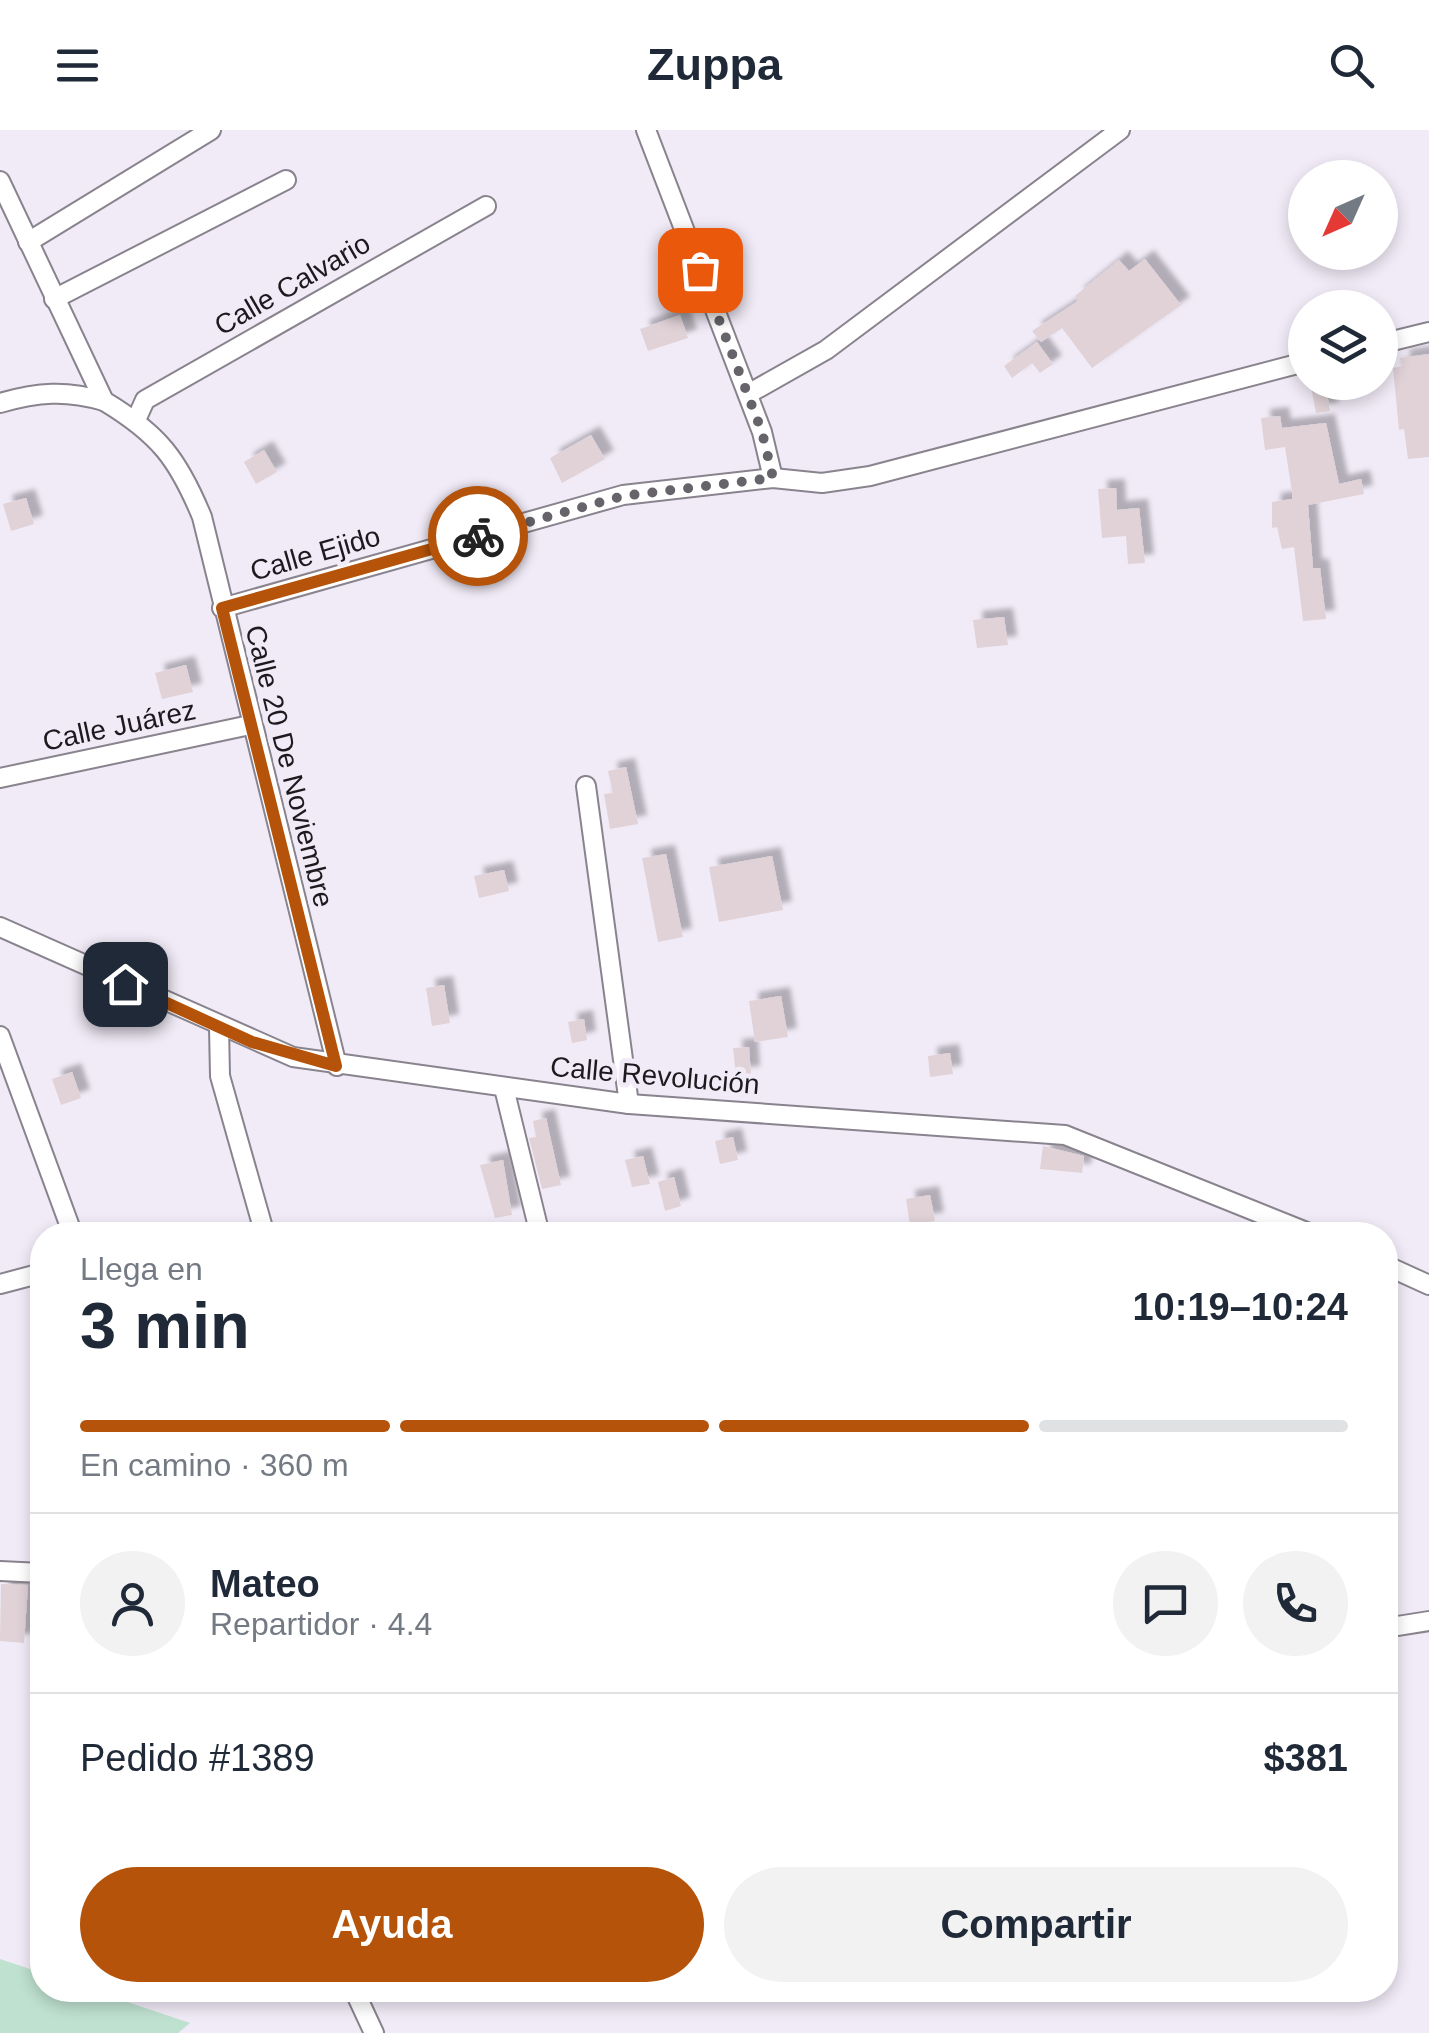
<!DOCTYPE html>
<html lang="es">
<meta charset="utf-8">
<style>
:root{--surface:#fff;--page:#f2f2f3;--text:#1f2937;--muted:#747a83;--line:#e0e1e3;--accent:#b45309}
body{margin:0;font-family:Arial,sans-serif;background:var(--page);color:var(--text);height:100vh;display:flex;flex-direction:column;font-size:38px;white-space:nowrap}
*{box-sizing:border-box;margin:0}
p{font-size:32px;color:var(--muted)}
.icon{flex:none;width:55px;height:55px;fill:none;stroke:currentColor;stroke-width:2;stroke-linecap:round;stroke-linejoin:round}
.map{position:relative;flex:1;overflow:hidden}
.drawer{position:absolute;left:30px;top:1092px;width:1368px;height:780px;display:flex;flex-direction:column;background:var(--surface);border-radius:40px;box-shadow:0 5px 15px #0003}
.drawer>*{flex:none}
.needle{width:65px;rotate:225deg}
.tools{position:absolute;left:1288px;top:30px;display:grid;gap:20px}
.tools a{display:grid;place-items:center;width:110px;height:110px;border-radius:50%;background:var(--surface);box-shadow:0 5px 15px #0003;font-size:50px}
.pin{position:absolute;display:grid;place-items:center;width:85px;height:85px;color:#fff;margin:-42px;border-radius:20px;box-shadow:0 5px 15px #0006}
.courier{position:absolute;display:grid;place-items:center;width:100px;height:100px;margin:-50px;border:8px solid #b45309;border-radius:50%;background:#fff;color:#222;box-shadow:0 2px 12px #0007}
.overview em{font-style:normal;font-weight:700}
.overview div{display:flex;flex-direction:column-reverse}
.overview{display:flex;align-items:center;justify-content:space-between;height:170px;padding:0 50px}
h1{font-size:65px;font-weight:700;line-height:75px}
.bar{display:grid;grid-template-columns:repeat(4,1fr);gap:15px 10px;align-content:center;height:120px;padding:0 50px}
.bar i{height:12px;border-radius:8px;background:var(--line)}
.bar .selected{background:var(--accent)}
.bar p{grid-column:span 4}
.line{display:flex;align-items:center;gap:25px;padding:0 50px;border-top:2px solid var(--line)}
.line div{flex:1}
.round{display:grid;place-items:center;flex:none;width:105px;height:105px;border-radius:52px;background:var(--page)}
.button{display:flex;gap:20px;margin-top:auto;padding:20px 50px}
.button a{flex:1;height:115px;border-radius:60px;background:var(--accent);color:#fff;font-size:40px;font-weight:700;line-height:115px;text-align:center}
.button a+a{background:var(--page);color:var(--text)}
header{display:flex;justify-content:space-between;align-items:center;height:130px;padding:0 50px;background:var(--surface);font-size:45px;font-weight:700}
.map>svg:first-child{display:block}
.green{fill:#bfe1d0}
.building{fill:#e0d2d7;filter:url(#shadow)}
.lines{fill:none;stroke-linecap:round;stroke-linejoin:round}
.minor-casing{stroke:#89838e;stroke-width:22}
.minor{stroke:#fff;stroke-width:18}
.done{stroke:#67636a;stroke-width:10;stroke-dasharray:0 18}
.route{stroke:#b45309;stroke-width:12}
.labels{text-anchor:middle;stroke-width:10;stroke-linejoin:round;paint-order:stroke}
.street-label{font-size:28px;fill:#1c1a1e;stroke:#f1ebf7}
</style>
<header><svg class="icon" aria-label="menu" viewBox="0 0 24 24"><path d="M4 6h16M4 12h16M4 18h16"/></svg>Zuppa<svg class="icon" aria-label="search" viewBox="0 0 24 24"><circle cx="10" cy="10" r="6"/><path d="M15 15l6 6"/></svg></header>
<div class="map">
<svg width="1429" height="1903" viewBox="0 0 1429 1903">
<defs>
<filter id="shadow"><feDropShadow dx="9" dy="-9" stdDeviation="2.5" flood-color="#0004"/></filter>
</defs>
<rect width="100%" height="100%" fill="#f1ebf7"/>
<path class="green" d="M0,1829L42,1843V1860H92L190,1893L178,1903H0Z"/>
<g class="building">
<path d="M1145,129L1181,175L1092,238L1062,198L1041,212L1032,201L1078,171L1075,166L1119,130L1129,141Z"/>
<path d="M680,185L688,208L648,221L640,199Z"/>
<path d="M1037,212L1053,234L1040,243L1032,233L1012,248L1004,236Z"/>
<path d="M1429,224V327L1408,329L1404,299L1399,300L1393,238L1402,236L1400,228Z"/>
<path d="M1310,252H1325L1330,281L1316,283Z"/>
<path d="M1280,286L1282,298L1326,293L1339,354L1361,349L1364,364L1308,375L1313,438H1320L1326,489L1303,491L1294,417L1282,419L1277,397L1272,398V372L1292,369V362L1285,317L1265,320L1261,288Z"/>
<path d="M591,305L605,329L562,353L550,328Z"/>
<path d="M264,320L277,342L256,354L244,332Z"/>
<path d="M1116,358L1117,380L1139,378L1145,433L1128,434L1126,406L1102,408L1098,359Z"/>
<path d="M26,368L34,394L11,401L3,374Z"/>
<path d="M1004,487L1008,515L977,518L973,490Z"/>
<path d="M186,535L193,562L162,569L155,543Z"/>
<path d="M626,637L638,694L610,699L604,664L613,663L608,641Z"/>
<path d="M666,724L683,807L658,812L642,728Z"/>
<path d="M772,726L783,780L719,792L709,737Z"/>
<path d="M504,740L509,761L479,768L474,746Z"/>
<path d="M444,855L450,893L432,896L426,858Z"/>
<path d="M781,866L788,907L755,912L749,871Z"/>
<path d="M584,889L587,910L572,913L568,892Z"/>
<path d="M749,917L751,945L736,946L733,918Z"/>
<path d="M950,923L953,944L930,947L928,926Z"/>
<path d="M72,942L81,968L61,975L52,949Z"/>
<path d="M546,988L561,1055L542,1059L529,1008L536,1007L533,991Z"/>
<path d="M733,1007L738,1030L720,1034L715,1011Z"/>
<path d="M1043,1016L1084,1026L1082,1043L1040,1039Z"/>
<path d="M643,1026L650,1054L632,1057L625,1030Z"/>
<path d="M503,1030L512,1085L495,1088L480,1035Z"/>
<path d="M674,1047L681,1076L665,1081L658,1052Z"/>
<path d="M930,1065L935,1091L910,1095L906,1069Z"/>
<path d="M1,1454L28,1455L24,1513L0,1511Z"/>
</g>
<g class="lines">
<defs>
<g id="minor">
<path d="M646,0L762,302L773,348"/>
<path d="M0,51L104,271C159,304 178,329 202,387L337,936"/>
<path d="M28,112L211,0"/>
<path d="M54,169L286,50"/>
<path d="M1380,214L1429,202"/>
<path d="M748,264L826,220L1120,0"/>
<path d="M0,273C38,262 66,260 104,271"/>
<path d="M136,290L145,270L486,76"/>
<path d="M222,478L623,365L773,348L822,353L870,346L1305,232"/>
<path d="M0,648L250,595"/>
<path d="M586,656L629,974"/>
<path d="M0,797L293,927L629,974L1065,1005L1314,1105"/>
<path d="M219,897L220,946L265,1105"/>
<path d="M0,906L73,1105"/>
<path d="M504,958L540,1105"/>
<path d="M1385,1135L1429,1155"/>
<path d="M0,1154L42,1143"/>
<path d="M0,1441L42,1443"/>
<path d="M1385,1498L1429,1491"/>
<path d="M354,1860L374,1903"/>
</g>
</defs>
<use href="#minor" class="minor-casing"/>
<use href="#minor" class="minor"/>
</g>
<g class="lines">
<path class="done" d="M478,406L623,366L773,348L762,302L700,140"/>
<path class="route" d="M125,854L252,912L336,936L222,478L478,406"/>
</g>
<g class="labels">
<g class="street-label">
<text transform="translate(292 154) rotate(-30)" y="10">Calle Calvario</text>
<text transform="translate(315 423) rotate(-16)" y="10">Calle Ejido</text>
<text transform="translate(119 595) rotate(-12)" y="10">Calle Juárez</text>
<text transform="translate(290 636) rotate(76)" y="10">Calle 20 De Noviembre</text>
<text transform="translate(655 945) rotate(5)" y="10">Calle Revolución</text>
</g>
</g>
</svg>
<div class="tools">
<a><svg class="needle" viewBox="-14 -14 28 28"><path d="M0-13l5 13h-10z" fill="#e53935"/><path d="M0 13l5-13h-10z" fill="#747a83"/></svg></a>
<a><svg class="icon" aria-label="layers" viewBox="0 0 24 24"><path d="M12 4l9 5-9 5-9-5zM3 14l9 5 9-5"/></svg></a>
</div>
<div class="pin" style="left:700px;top:140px;background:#ea580c"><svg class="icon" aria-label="bag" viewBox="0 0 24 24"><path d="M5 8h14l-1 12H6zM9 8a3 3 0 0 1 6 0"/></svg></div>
<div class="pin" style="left:125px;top:854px;background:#1f2937"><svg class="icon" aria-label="home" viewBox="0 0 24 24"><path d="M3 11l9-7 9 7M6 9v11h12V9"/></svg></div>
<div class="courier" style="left:478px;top:406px"><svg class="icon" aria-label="bike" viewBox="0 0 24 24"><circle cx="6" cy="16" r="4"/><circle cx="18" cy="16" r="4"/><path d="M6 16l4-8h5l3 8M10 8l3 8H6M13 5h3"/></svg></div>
<section class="drawer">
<div class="overview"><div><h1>3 min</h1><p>Llega en</p></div><em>10:19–10:24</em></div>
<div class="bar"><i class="selected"></i><i class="selected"></i><i class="selected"></i><i></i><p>En camino · 360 m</p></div>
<div class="line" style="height:180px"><a class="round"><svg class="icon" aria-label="person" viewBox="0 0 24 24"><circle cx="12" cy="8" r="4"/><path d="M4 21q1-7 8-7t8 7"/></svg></a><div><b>Mateo</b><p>Repartidor · 4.4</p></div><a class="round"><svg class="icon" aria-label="chat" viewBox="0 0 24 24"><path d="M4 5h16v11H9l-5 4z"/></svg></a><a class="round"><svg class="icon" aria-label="phone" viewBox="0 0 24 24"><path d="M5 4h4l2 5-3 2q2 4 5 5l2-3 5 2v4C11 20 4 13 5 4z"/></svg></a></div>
<div class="line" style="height:130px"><div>Pedido #1389</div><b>$381</b></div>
<div class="button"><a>Ayuda</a><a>Compartir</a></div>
</section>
</div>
